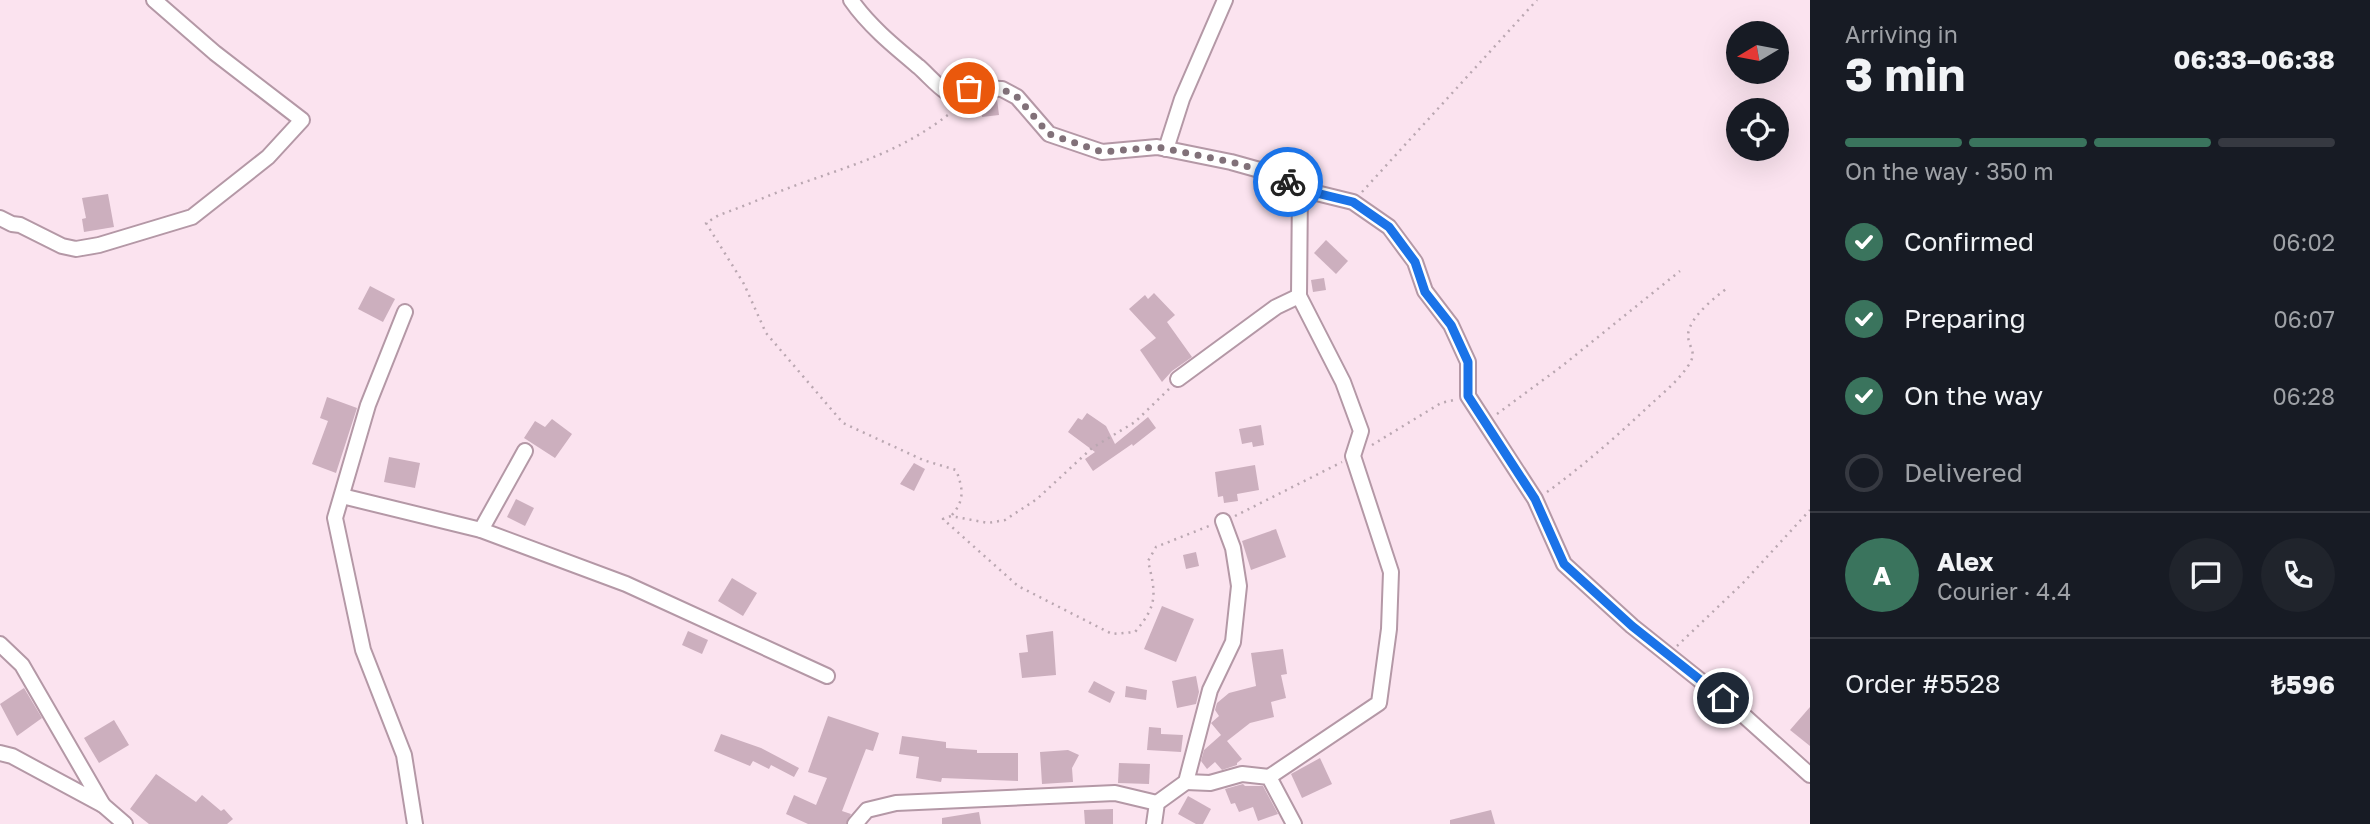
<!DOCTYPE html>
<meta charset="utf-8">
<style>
:root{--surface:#171b24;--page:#20242c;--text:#f1f3f6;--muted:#9ea1a6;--line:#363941;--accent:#3a745d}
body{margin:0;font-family:"Golos Text",sans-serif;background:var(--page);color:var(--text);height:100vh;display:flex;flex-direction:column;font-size:26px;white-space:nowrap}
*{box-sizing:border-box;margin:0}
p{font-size:23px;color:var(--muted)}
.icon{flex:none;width:38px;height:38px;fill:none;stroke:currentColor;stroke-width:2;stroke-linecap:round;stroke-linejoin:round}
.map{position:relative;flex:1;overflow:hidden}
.drawer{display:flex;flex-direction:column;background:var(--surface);width:560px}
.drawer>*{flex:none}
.needle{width:46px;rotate:260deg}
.buttons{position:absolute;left:1726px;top:21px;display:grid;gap:14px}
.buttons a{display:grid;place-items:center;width:63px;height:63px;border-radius:50%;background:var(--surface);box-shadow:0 7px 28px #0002;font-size:35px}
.pin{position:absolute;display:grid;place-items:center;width:60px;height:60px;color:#fff;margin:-30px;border:4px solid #fff;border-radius:50%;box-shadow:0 2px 7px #0007}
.courier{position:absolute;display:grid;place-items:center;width:70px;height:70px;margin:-35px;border:5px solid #1a73e8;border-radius:50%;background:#fff;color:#222;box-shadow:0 2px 9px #0007}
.summary em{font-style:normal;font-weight:700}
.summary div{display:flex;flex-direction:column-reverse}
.summary{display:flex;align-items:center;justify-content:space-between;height:119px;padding:0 35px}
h1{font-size:46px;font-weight:700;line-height:52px}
.bar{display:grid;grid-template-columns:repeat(4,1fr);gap:10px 7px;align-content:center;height:84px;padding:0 35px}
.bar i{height:9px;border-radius:5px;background:var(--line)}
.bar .selected{background:var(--accent)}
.bar p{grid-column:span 4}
.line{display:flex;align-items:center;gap:18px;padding:0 35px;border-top:2px solid var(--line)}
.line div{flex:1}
.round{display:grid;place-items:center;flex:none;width:74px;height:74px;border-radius:37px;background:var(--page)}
ol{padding:0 35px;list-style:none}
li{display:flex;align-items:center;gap:21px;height:77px}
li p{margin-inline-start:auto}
li .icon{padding:7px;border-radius:50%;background:var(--accent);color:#fff;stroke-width:4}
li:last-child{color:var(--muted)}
li i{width:38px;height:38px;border:4px solid var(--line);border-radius:50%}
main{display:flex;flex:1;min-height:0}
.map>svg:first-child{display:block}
.building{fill:#ccafbe}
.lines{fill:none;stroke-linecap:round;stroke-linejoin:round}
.street-casing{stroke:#b498a6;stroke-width:18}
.path{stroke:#baa7b1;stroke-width:2.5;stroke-dasharray:2 5;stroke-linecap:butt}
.street{stroke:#fff;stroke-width:14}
.done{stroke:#817179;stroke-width:7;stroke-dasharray:0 12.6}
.route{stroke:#1a73e8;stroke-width:9}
</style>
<main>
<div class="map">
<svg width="1810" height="824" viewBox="0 0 1810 824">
<rect width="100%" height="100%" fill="#fbe3ef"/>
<g class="building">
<path d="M997,99L999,115L982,117L981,101Z"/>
<path d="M108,194L114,227L84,232L82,219L86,218L82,198Z"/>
<path d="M1326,240L1348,261L1336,274L1314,253Z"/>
<path d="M1324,278L1326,290L1313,292L1311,280Z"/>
<path d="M370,286L395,299L383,322L358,309Z"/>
<path d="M1154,293L1175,315L1167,322L1192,357L1172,371L1162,382L1140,350L1156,338L1129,309L1145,295L1148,299Z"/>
<path d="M327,397L357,408L336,473L312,464L328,421L320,418Z"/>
<path d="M1087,413L1106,426L1115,444L1148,417L1156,428L1133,446L1132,444L1093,471L1085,459L1095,452L1068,432L1078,418L1082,420Z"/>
<path d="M552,419L572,434L555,458L524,438L535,421L545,427Z"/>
<path d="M1261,425L1264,445L1253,447L1252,442L1242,444L1239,429Z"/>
<path d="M389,457L420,463L415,488L384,482Z"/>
<path d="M914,463L925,469L914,491L900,484Z"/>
<path d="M1255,465L1259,490L1237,494L1238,501L1224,503L1223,496L1218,497L1215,472Z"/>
<path d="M516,499L534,508L525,526L507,517Z"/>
<path d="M1276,529L1286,557L1251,570L1242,541Z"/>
<path d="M1196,552L1199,566L1186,569L1183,555Z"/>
<path d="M732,578L757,593L743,616L718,601Z"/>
<path d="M1162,606L1194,619L1176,662L1144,649Z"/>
<path d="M688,631L708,640L702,654L682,645Z"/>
<path d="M1053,631L1056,675L1022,678L1019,653L1028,652L1026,635Z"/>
<path d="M1283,649L1287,674L1281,675L1286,698L1271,702L1274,717L1250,723L1227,741L1242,759L1237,763V765L1222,770L1215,762L1207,769L1201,761L1204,750L1221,735L1211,723L1219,716L1215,710L1217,703L1229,693L1256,686L1251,653Z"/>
<path d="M1196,676L1199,692L1196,704L1177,708L1172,681Z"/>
<path d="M1094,681L1115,692L1110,703L1088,692Z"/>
<path d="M1126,686L1147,690L1146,700L1125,697Z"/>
<path d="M24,688L42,718L17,736L0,704Z"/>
<path d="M1810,707V746L1790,730Z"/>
<path d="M828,716L879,733L873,751L866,749L842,811L851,814L846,824H808L786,814L794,795L816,805L827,778L808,772Z"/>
<path d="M114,720L129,745L99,763L84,738Z"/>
<path d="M1149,727L1161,728V734L1183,735L1181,752L1147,750Z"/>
<path d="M721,734L761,748L799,768L794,777L771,765L769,769L753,761L750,766L714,751Z"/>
<path d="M902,736L946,742V748L977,750V753H1018V781L942,778L941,782L916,778L919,757L899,754Z"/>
<path d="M1068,750L1079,755L1072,768L1073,782L1042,784L1040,752Z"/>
<path d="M1320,758L1332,784L1302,798L1291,774Z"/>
<path d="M1119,763L1150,764L1149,784L1118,783Z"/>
<path d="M156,774L196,802L202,795L221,811L224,809L233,819L227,824H149L130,809Z"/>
<path d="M1243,784L1245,786H1263L1278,814L1258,821L1253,807L1239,812L1235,803L1231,804L1225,789Z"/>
<path d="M1188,796L1211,809L1203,824H1196L1178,814Z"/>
<path d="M1113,809V824H1085L1084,810Z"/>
<path d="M1491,810L1495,824H1450V820Z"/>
<path d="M979,812L981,824H942V818Z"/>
</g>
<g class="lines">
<defs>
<g id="street">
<path d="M851,0C869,26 895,47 919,67C929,76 937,86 948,93L969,88L1002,89L1017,97L1049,134L1102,152L1157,147L1231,162L1274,174L1300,189L1353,202L1389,227L1415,262L1425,291L1451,325L1468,362V396L1535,499L1564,564L1632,626L1741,713L1810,775"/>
<path d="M1166,149L1182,99L1225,0"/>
<path d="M0,218L12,224L20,225L62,246L76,249L99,245L192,217L268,157L302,120L215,53L154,0"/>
<path d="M405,312L368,405L335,518L363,650L404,755L415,824"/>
<path d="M1178,379L1276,307L1299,296"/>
<path d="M342,496L481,530L626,584L827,676"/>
<path d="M481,530L525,451"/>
<path d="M0,644L22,665L103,805L12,756L0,753"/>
<path d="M1269,777L1379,703L1389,629L1391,572L1353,456L1361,431L1343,382L1299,296L1300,189"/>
<path d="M1186,782L1210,783L1242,774L1269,777L1294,824"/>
<path d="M103,805L125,824"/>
<path d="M855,824L867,810L896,803L1115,793L1157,803"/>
<path d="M1154,824L1157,803L1186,782L1210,690L1233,642L1239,586L1233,548L1223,521"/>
</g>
</defs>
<use href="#street" class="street-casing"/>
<g class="path">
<path d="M1362,192L1537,0"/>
<path d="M1169,389L1135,422L1092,448L1037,499L1005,520L988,523L951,516L943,519L1018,586L1112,634L1135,632C1158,605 1156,594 1148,561L1156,547L1209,526"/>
<path d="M1497,414L1562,366L1680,271"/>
<path d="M1372,445L1441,403L1454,400"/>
<path d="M1547,492C1583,466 1617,436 1650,405C1663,393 1678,381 1688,366C1698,352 1689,349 1688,336C1688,318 1716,296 1729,287"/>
<path d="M952,515C965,500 963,488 956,470L923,460L843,423L766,333L744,284L706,223L719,215C748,205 776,192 805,182C865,161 909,148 959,106"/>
<path d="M1235,516L1342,462"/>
<path d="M1677,646L1743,583L1810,510"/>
</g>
<use href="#street" class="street"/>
</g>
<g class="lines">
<path class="done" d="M969,88L1002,89L1017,97L1049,134L1102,152L1157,147L1231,162L1274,174L1288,182"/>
<path class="route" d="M1288,182L1300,189L1353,202L1389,227L1415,262L1425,292L1451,325L1468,362V396L1535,499L1564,564L1632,626L1723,698"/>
</g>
</svg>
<div class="buttons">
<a><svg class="needle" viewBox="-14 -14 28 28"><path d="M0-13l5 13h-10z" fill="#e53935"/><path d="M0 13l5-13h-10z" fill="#9ea1a6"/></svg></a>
<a><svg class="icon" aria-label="locate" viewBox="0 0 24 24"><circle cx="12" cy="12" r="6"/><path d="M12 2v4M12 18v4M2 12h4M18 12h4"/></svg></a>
</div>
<div class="pin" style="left:969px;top:88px;background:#ea580c"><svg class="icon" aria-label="bag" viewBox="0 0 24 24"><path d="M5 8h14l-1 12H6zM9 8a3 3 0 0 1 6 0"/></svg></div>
<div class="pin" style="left:1723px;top:698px;background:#1f2937"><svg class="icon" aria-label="home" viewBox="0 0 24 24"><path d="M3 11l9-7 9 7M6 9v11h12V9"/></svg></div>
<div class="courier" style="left:1288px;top:182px"><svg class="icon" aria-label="bike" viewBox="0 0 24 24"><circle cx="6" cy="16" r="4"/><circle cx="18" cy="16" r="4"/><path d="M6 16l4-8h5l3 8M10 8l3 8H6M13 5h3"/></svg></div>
</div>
<section class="drawer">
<div class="summary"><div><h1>3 min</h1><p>Arriving in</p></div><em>06:33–06:38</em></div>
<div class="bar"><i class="selected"></i><i class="selected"></i><i class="selected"></i><i></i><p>On the way · 350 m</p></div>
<ol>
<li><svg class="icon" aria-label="check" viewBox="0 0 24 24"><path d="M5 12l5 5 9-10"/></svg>Confirmed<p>06:02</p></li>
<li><svg class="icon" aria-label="check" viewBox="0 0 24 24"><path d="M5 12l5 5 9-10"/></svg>Preparing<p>06:07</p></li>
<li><svg class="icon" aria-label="check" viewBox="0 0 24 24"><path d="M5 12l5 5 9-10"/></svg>On the way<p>06:28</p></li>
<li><i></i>Delivered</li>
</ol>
<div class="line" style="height:126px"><b class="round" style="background:var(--accent);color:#fff">A</b><div><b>Alex</b><p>Courier · 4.4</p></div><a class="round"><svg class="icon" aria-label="chat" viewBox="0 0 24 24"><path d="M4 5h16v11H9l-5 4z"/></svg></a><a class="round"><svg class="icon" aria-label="phone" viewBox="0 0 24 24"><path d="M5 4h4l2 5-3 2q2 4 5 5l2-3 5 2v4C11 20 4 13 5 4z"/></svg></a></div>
<div class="line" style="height:91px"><div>Order #5528</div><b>₺596</b></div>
</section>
</main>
